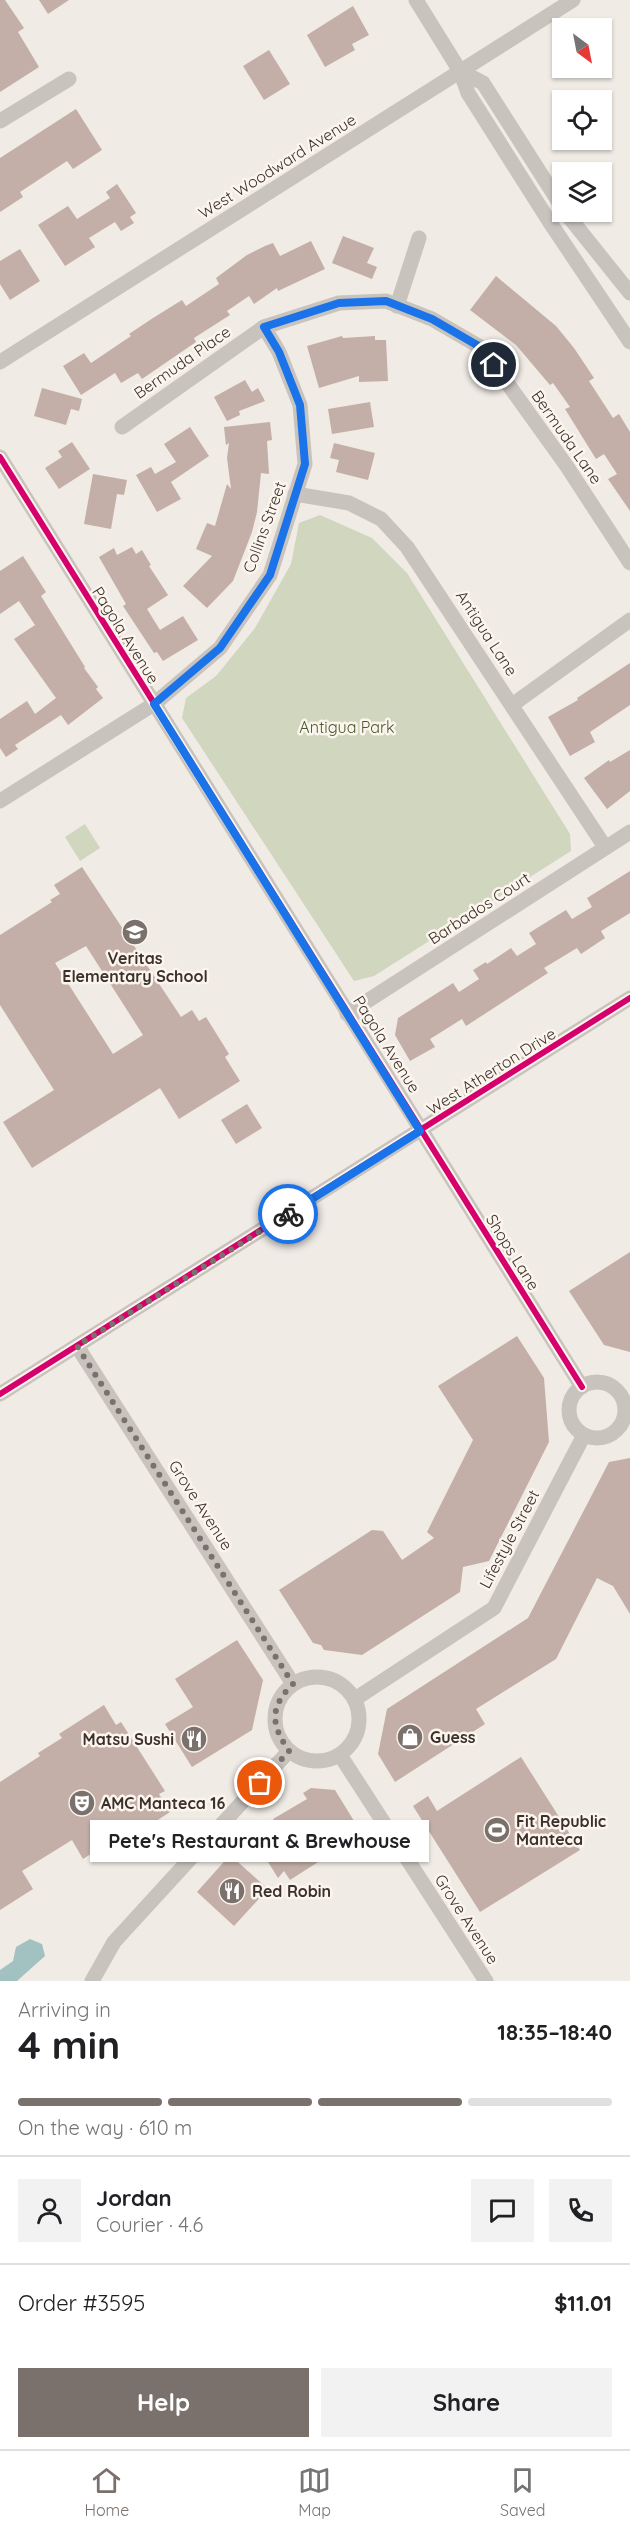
<!DOCTYPE html>
<meta charset="utf-8">
<style>
:root{--surface:#fff;--page:#f2f2f2;--text:#202124;--muted:#757577;--line:#e0e0e0;--accent:#7a716c}
body{margin:0;font-family:Quicksand,sans-serif;background:var(--page);color:var(--text);height:100vh;display:flex;flex-direction:column;font-size:22px;white-space:nowrap}
*{box-sizing:border-box;margin:0}
p{font-size:20px;color:var(--muted)}
.icon{flex:none;width:33px;height:33px;fill:none;stroke:currentColor;stroke-width:2;stroke-linecap:round;stroke-linejoin:round}
.map{position:relative;height:1981px;overflow:hidden}
.details{display:flex;flex-direction:column;background:var(--surface);flex:1}
.details>*{flex:none}
.needle{width:39px;rotate:148deg}
.fabs{position:absolute;left:552px;top:18px;display:grid;gap:12px}
.fabs a{display:grid;place-items:center;width:60px;height:60px;border-radius:0px;background:var(--surface);box-shadow:0 2px 4px #0004;font-size:30px}
.pin{position:absolute;display:grid;place-items:center;width:51px;height:51px;color:#fff;margin:-26px;border:3px solid #fff;border-radius:50%;box-shadow:0 2px 6px #0007}
.courier{position:absolute;display:grid;place-items:center;width:60px;height:60px;margin:-30px;border:4px solid #1a73e8;border-radius:50%;background:#fff;color:#222;box-shadow:0 2px 8px #0007}
.bubble{position:absolute;height:42px;border-radius:0px;background:var(--surface);box-shadow:0 2px 4px #0004;font-size:20px;font-weight:700;line-height:42px;text-align:center}
.summary em{font-style:normal;font-weight:700}
.summary div{display:flex;flex-direction:column-reverse}
.summary{display:flex;align-items:center;justify-content:space-between;height:102px;padding:0 18px}
h1{font-size:39px;font-weight:700;line-height:45px}
.bar{display:grid;grid-template-columns:repeat(4,1fr);gap:9px 6px;align-content:center;height:72px;padding:0 18px}
.bar i{height:8px;border-radius:4px;background:var(--line)}
.bar .current{background:var(--accent)}
.bar p{grid-column:span 4}
.line{display:flex;align-items:center;gap:15px;padding:0 18px;border-top:2px solid var(--line)}
.line div{flex:1}
.round{display:grid;place-items:center;flex:none;width:63px;height:63px;border-radius:0px;background:var(--page)}
.action{display:flex;gap:12px;margin-top:auto;padding:12px 18px}
.action a{flex:1;height:69px;border-radius:0px;background:var(--accent);color:#fff;font-size:24px;font-weight:700;line-height:69px;text-align:center}
.action a+a{background:var(--page);color:var(--text)}
.tabs{display:flex;justify-content:space-around;align-items:center;height:84px;border-top:2px solid var(--line);background:var(--surface);font-size:16px;color:var(--muted)}
.tabs a{display:grid;justify-items:center;gap:3px}
.tabs .current{color:var(--accent)}
.map>svg:first-child{display:block}
.green{fill:#d1d6bf}
.water{fill:#a1c2c1}
.building{fill:#c3afa7;fill-rule:evenodd}
.lines{fill:none;stroke-linecap:round;stroke-linejoin:round}
.minor{stroke:#c9c3be;stroke-width:15}
.cycleway-casing{stroke:#fbf5ee;stroke-width:10}
.cycleway{stroke:#d6006c;stroke-width:6}
.done{stroke:#7a716c;stroke-width:6;stroke-dasharray:0 10.8}
.route{stroke:#1a73e8;stroke-width:8}
.labels{text-anchor:middle;stroke-width:5;stroke-linejoin:round;paint-order:stroke}
.street-label{font-size:16px;fill:#3b302b;stroke:#fbf5ee}
.park-label{font-size:16px;fill:#4a5a2e;stroke:#fbf5ee}
.poi-label{font-size:16px;font-weight:bold;fill:#3b302b;stroke:#fbf5ee;text-anchor:start}
</style>
<div class="map">
<svg width="630" height="1981" viewBox="0 0 630 1981">
<rect width="100%" height="100%" fill="#f0ebe5"/>
<g class="green">
<path d="M320,515L372,538L407,573L570,834L571,851L374,976L354,981L182,718L186,698L216,676L255,628L291,564L299,523Z"/>
<path d="M85,824L100,848L80,861L65,837Z"/>
</g>
<path class="water" d="M30,1939L42,1944L45,1956L17,1981H0V1970L13,1961L16,1947Z"/>
<g class="building">
<path d="M0,0H5L24,28L18,32L39,67L0,92Z"/>
<path d="M39,0H69L48,14Z"/>
<path d="M353,6L369,35L352,44L355,50L325,67L307,35Z"/>
<path d="M269,50L290,84L264,100L243,66Z"/>
<path d="M76,109L102,150L73,169L67,161L20,192L23,197L0,212V158Z"/>
<path d="M117,184L136,213L130,217L134,223L121,231L115,222L89,238L95,247L65,266L38,225L68,206L77,219L110,198L106,192Z"/>
<path d="M343,236L374,248L367,263L377,267L372,279L332,263Z"/>
<path d="M311,241L325,269L278,291L277,288L254,304L249,296L227,311L230,315L194,338L196,342L142,379L138,373L121,383L115,373L81,395L63,366L84,353L91,363L131,336L129,334L153,318L182,300L186,306L219,284L216,278L247,255L265,246L273,243L280,256Z"/>
<path d="M20,249L40,281L10,300L0,284V261Z"/>
<path d="M496,276L556,326L574,348L594,378L589,381L613,418L619,414L630,432V511L608,479L617,474L604,454L596,459L565,409L570,407L553,383L550,385L516,345L470,310Z"/>
<path d="M342,336L343,338L375,336V340H386L388,381L359,382V376L319,388L307,346Z"/>
<path d="M245,380L252,392L258,388L265,401L239,411L240,415L227,421L214,397Z"/>
<path d="M42,388L82,399L79,411L71,409L66,425L34,416Z"/>
<path d="M370,402L374,427L332,434L328,409Z"/>
<path d="M270,422L272,440L267,441L269,474L261,473L257,512L252,532L233,581L207,608L183,586L212,556L196,549L207,523L215,526L227,484L231,489L227,458L229,443L226,445L224,427Z"/>
<path d="M190,427L209,456L171,482L181,499L157,512L136,475L151,467L155,474L176,462L164,444Z"/>
<path d="M72,442L90,469L59,489L45,468L62,457L58,451Z"/>
<path d="M334,443L375,453L368,480L336,472L339,460L330,458Z"/>
<path d="M93,474L127,480L124,495L117,494L111,529L84,524Z"/>
<path d="M132,547L136,554L142,550L151,565L149,566L168,595L147,609L160,630L183,616L198,640L163,661L157,652L154,653L123,606L126,604L99,557L114,548L117,555Z"/>
<path d="M23,556L46,592L41,596L85,667L84,668L98,687L96,689L103,698L68,725L61,715L15,745L18,749L6,757L0,748V719L27,701L35,714L56,698L14,639L35,625L19,601L0,614V571Z"/>
<path d="M630,663V705L590,732L595,742L570,756L548,717L578,700L577,698Z"/>
<path d="M630,750V791L607,809L584,778L609,760L610,762Z"/>
<path d="M82,867L181,1017L192,1010L199,1021L206,1017L229,1054L225,1057L240,1081L179,1119L160,1088L32,1168L3,1122L54,1090L0,1005V935L52,902L50,900L60,894L54,885ZM86,946L143,1035L113,1054L55,963Z"/>
<path d="M630,871V913L601,931L605,938L581,954L577,948L544,968L548,973L466,1026L462,1019L430,1039L435,1047L410,1061L395,1035L398,1018L453,983L459,992L479,979L473,970L486,962L487,964L511,948L517,956L536,944L529,933L566,910L572,919L592,907L587,898Z"/>
<path d="M247,1104L262,1128L236,1144L221,1120Z"/>
<path d="M630,1252V1352L604,1345L569,1291Z"/>
<path d="M517,1336L544,1378L549,1442L489,1561L463,1567L460,1592L362,1655L324,1650L321,1645L313,1643L279,1590L372,1530L383,1531L402,1560L434,1538L427,1532L473,1440L438,1386Z"/>
<path d="M630,1458V1614L613,1586L597,1578L556,1659L476,1709L485,1724L395,1782L378,1754L387,1709L528,1618L609,1462Z"/>
<path d="M237,1640L263,1680L252,1730L192,1767L165,1724L193,1707L175,1679Z"/>
<path d="M104,1705L116,1725L121,1722L165,1791L159,1794L170,1812L130,1838L126,1831L83,1859L72,1840L22,1871L33,1889L0,1910V1782L40,1756L38,1753L62,1738L59,1734Z"/>
<path d="M521,1757L580,1850L480,1912L413,1806L428,1796L437,1811Z"/>
<path d="M311,1788L335,1790L362,1834L290,1880L284,1871L278,1878L253,1838L276,1824L273,1819L307,1799L303,1793Z"/>
<path d="M230,1855L268,1889L234,1926L197,1892Z"/>
</g>
<g class="lines">
<g class="minor">
<path d="M416,0L460,71L468,93L549,221L630,342"/>
<path d="M460,71L483,83L562,207"/>
<path d="M0,121L69,79"/>
<path d="M565,212L630,293"/>
<path d="M397,306L419,238"/>
<path d="M0,362L573,0"/>
<path d="M122,427L264,327L339,303L386,301L432,319L482,348L566,465L630,563"/>
<path d="M0,457L582,1387"/>
<path d="M295,494L349,503L381,519L407,547L605,847"/>
<path d="M512,705L630,620"/>
<path d="M0,801L154,704L220,648L270,575L305,464L300,405L279,352L264,327"/>
<path d="M347,1014L630,832"/>
<path d="M77,1346L293,1684"/>
<circle cx="597" cy="1410" r="28"/>
<path d="M0,1394L630,998"/>
<circle cx="317" cy="1719" r="42"/>
<path d="M355,1699L494,1608L584,1435"/>
<path d="M340,1755L486,1981"/>
<path d="M92,1981L114,1942L289,1751"/>
</g>
<defs>
<g id="cycleway">
<path d="M0,457L582,1387"/>
<path d="M0,1394L630,998"/>
</g>
</defs>
<use href="#cycleway" class="cycleway-casing"/>
<use href="#cycleway" class="cycleway"/>
</g>
<g class="lines">
<path class="done" d="M260,1783L289,1751C271,1725 269,1707 293,1684L77,1346L288,1214"/>
<path class="route" d="M288,1214L420,1131L154,704L220,648L270,575L305,464L300,405L279,352L264,327L339,303L386,301L432,319L482,348L494,365"/>
</g>
<defs>
<symbol id="school-disc" viewBox="-11 -11 22 22"><circle r="9.5" fill="#7a716c" stroke="#fbf5ee"/><path d="M0-5L7-2L0 1L-7-2ZM-4 1L0 2.5L4 1V4Q0 6-4 4Z" fill="#fff"/></symbol>
<symbol id="shop-disc" viewBox="-11 -11 22 22"><circle r="9.5" fill="#7a716c" stroke="#fbf5ee"/><path d="M-5-2.5h2.3a2.7 3.5 0 0 1 5.4 0H5L5.5 6h-11ZM-1.5-2.5h3a1.5 2.3 0 0 0-3 0Z" fill="#fff"/></symbol>
<symbol id="restaurant-disc" viewBox="-11 -11 22 22"><circle r="9.5" fill="#7a716c" stroke="#fbf5ee"/><path d="M-5-6h1v4h1v-4h1v4h1v-4h1v5L-1.5 .5V6h-2V.5L-5-1ZM5-6V6H3V1.5H1.5Q1.5-4 5-6Z" fill="#fff"/></symbol>
<symbol id="theatre-disc" viewBox="-11 -11 22 22"><circle r="9.5" fill="#7a716c" stroke="#fbf5ee"/><path d="M-5-5.5Q0-4 5-5.5V0Q5 5 0 6Q-5 5-5 0ZM-3.3-2.5H-1v1.5H-3.3ZM1-2.5H3.3v1.5H1ZM-2.8 1Q0 5.5 2.8 1Z" fill="#fff"/></symbol>
<symbol id="stadium-disc" viewBox="-11 -11 22 22"><circle r="9.5" fill="#7a716c" stroke="#fbf5ee"/><path d="M0-5a6.5 5 0 1 0 0 10a6.5 5 0 1 0 0-10ZM-3.5-1.8h7v3.6h-7Z" fill="#fff"/></symbol>
</defs>
<g fill-rule="evenodd">
<use href="#school-disc" x="120" y="917" width="30" height="30"/>
<use href="#shop-disc" x="395" y="1722" width="30" height="30"/>
<use href="#restaurant-disc" x="179" y="1724" width="30" height="30"/>
<use href="#theatre-disc" x="67" y="1788" width="30" height="30"/>
<use href="#stadium-disc" x="482" y="1815" width="30" height="30"/>
<use href="#restaurant-disc" x="217" y="1876" width="30" height="30"/>
</g>
<g class="labels">
<g class="street-label">
<text transform="translate(277 166) rotate(-32)" y="6">West Woodward Avenue</text>
<text transform="translate(182 362) rotate(-35)" y="6">Bermuda Place</text>
<text transform="translate(567 437) rotate(55)" y="6">Bermuda Lane</text>
<text transform="translate(264 527) rotate(-70)" y="6">Collins Street</text>
<text transform="translate(487 633) rotate(57)" y="6">Antigua Lane</text>
<text transform="translate(126 635) rotate(58)" y="6">Pagola Avenue</text>
<text transform="translate(479 908) rotate(-33)" y="6">Barbados Court</text>
<text transform="translate(387 1044) rotate(58)" y="6">Pagola Avenue</text>
<text transform="translate(491 1071) rotate(-32)" y="6">West Atherton Drive</text>
<text transform="translate(513 1252) rotate(58)" y="6">Shops Lane</text>
<text transform="translate(201 1505) rotate(57)" y="6">Grove Avenue</text>
<text transform="translate(509 1539) rotate(-62)" y="6">Lifestyle Street</text>
<text transform="translate(467 1919) rotate(57)" y="6">Grove Avenue</text>
</g>
<g class="park-label">
<text x="347" y="733">Antigua Park</text>
</g>
<g class="poi-label">
<text x="135" y="964" text-anchor="middle">Veritas<tspan x="135" dy="18">Elementary School</tspan></text>
<text x="430" y="1743">Guess</text>
<text x="174" y="1745" text-anchor="end">Matsu Sushi</text>
<text x="101" y="1809">AMC Manteca 16</text>
<text x="516" y="1827">Fit Republic<tspan x="516" dy="18">Manteca</tspan></text>
<text x="252" y="1897">Red Robin</text>
</g>
</g>
</svg>
<div class="fabs">
<a><svg class="needle" viewBox="-14 -14 28 28"><path d="M0-13l5 13h-10z" fill="#e53935"/><path d="M0 13l5-13h-10z" fill="#757577"/></svg></a>
<a><svg class="icon" aria-label="locate" viewBox="0 0 24 24"><circle cx="12" cy="12" r="6"/><path d="M12 2v4M12 18v4M2 12h4M18 12h4"/></svg></a>
<a><svg class="icon" aria-label="layers" viewBox="0 0 24 24"><path d="M12 4l9 5-9 5-9-5zM3 14l9 5 9-5"/></svg></a>
</div>
<div class="pin" style="left:260px;top:1783px;background:#ea580c"><svg class="icon" aria-label="bag" viewBox="0 0 24 24"><path d="M5 8h14l-1 12H6zM9 8a3 3 0 0 1 6 0"/></svg></div>
<div class="pin" style="left:494px;top:365px;background:#1f2937"><svg class="icon" aria-label="home" viewBox="0 0 24 24"><path d="M3 11l9-7 9 7M6 9v11h12V9"/></svg></div>
<div class="courier" style="left:288px;top:1214px"><svg class="icon" aria-label="bike" viewBox="0 0 24 24"><circle cx="6" cy="16" r="4"/><circle cx="18" cy="16" r="4"/><path d="M6 16l4-8h5l3 8M10 8l3 8H6M13 5h3"/></svg></div>
<div class="bubble" style="left:90px;top:1820px;width:339px">Pete's Restaurant &amp; Brewhouse</div>
</div>
<section class="details">
<div class="summary"><div><h1>4 min</h1><p>Arriving in</p></div><em>18:35–18:40</em></div>
<div class="bar"><i class="current"></i><i class="current"></i><i class="current"></i><i></i><p>On the way · 610 m</p></div>
<div class="line" style="height:108px"><a class="round"><svg class="icon" aria-label="person" viewBox="0 0 24 24"><circle cx="12" cy="8" r="4"/><path d="M4 21q1-7 8-7t8 7"/></svg></a><div><b>Jordan</b><p>Courier · 4.6</p></div><a class="round"><svg class="icon" aria-label="chat" viewBox="0 0 24 24"><path d="M4 5h16v11H9l-5 4z"/></svg></a><a class="round"><svg class="icon" aria-label="phone" viewBox="0 0 24 24"><path d="M5 4h4l2 5-3 2q2 4 5 5l2-3 5 2v4C11 20 4 13 5 4z"/></svg></a></div>
<div class="line" style="height:78px"><div>Order #3595</div><b>$11.01</b></div>
<div class="action"><a>Help</a><a>Share</a></div>
</section>
<nav class="tabs">
<a class="current"><svg class="icon" aria-label="home" viewBox="0 0 24 24"><path d="M3 11l9-7 9 7M6 9v11h12V9"/></svg>Home</a>
<a><svg class="icon" aria-label="map" viewBox="0 0 24 24"><path d="M3 6l6-2 6 2 6-2v14l-6 2-6-2-6 2zM9 4v14M15 6v14"/></svg>Map</a>
<a><svg class="icon" aria-label="saved" viewBox="0 0 24 24"><path d="M7 4h10v16l-5-4-5 4z"/></svg>Saved</a>
</nav>
